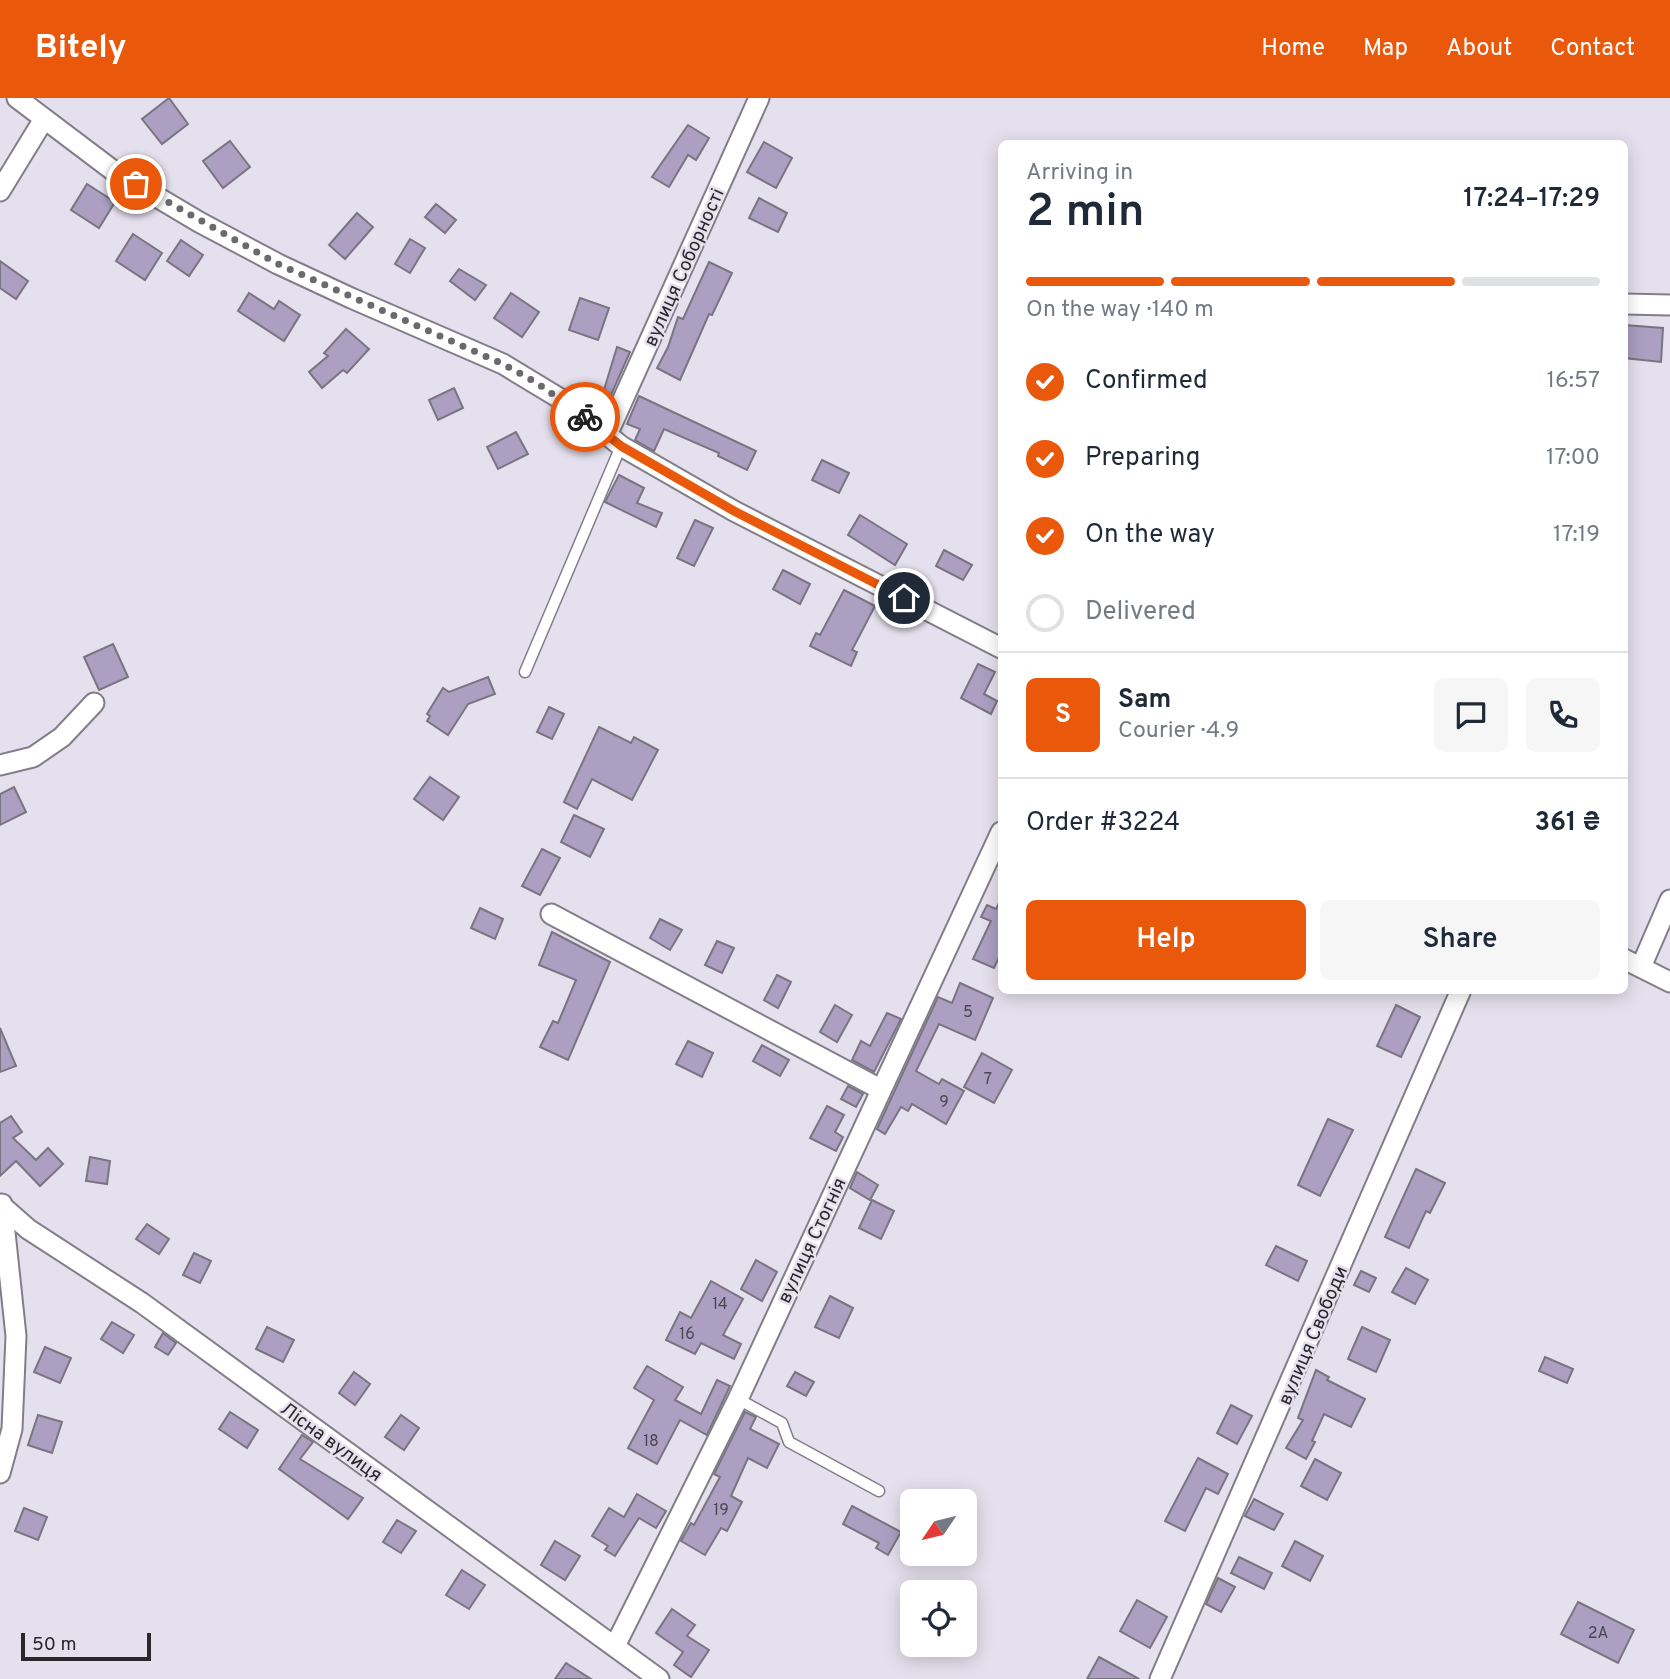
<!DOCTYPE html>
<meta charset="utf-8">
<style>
:root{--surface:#fff;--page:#f6f6f7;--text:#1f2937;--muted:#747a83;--line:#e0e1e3;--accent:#ea580c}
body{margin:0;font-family:Overpass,sans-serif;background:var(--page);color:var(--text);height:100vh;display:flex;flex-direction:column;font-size:26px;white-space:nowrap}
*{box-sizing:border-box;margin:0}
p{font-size:23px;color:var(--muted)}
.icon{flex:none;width:38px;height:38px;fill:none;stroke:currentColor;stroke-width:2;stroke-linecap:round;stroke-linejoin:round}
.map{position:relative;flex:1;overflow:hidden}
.side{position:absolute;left:998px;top:42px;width:630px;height:854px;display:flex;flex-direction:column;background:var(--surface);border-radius:10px;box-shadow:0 4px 18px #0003}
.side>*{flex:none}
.needle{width:46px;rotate:235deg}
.controls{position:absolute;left:900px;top:1391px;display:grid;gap:14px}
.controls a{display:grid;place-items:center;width:77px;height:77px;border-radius:10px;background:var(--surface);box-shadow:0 4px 18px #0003;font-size:35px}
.scale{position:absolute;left:21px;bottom:18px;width:130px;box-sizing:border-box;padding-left:7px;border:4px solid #29272c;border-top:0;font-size:19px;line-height:24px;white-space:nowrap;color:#29272c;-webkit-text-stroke:5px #e5e0ed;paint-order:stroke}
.pin{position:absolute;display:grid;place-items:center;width:60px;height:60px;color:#fff;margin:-30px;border:4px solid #fff;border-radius:50%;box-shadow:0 2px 7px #0007}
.courier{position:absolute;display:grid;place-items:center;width:70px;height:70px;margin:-35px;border:5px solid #ea580c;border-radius:50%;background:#fff;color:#222;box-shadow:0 2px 9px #0007}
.head em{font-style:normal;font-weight:600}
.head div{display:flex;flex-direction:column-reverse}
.head{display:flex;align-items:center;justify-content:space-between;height:119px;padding:0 28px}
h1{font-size:46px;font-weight:600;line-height:52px}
.bar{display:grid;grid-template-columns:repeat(4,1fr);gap:10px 7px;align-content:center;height:84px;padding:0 28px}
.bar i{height:9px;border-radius:5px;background:var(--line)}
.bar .selected{background:var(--accent)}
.bar p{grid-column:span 4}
.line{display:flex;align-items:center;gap:18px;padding:0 28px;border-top:2px solid var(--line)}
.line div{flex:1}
.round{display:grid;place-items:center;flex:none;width:74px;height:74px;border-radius:10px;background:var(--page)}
ol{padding:0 28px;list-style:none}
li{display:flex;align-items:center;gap:21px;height:77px}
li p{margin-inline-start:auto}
li .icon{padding:7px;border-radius:50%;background:var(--accent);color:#fff;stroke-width:4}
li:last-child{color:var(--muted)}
li i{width:38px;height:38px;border:4px solid var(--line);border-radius:50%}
.action{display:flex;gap:14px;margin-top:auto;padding:14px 28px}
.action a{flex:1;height:80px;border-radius:10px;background:var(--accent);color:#fff;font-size:28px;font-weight:600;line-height:80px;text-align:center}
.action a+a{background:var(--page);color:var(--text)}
header{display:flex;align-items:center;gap:42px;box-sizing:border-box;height:98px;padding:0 35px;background:var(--accent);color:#fff}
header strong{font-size:33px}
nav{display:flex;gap:38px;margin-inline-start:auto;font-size:24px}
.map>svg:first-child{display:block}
.building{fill:#ac9fc2;stroke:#797580;stroke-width:2}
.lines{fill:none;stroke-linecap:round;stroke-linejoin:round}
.service-casing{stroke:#827e89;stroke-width:13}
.minor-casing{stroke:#827e89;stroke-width:23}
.service{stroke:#fff;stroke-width:10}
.minor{stroke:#fff;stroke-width:19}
.done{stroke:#6b6870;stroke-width:7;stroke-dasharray:0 12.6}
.route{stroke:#ea580c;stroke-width:9}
.labels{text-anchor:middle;stroke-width:5;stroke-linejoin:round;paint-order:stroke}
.number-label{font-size:16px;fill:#4a4552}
.street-label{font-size:19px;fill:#29272c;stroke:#e5e0ed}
</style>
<header>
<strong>Bitely</strong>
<nav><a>Home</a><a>Map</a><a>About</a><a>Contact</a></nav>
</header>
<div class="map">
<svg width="1670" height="1581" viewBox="0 0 1670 1581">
<rect width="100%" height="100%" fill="#e5e0ed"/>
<g class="building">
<path d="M169,0L188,26L162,46L142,21Z"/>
<path d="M688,27L709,40L696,62L688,57L669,89L652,79Z"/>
<path d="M230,43L250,69L223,90L203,63Z"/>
<path d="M764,44L792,60L776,90L747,74Z"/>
<path d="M87,86L115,104L99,130L71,112Z"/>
<path d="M759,100L787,115L778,134L749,120Z"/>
<path d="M436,106L456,122L445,135L425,119Z"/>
<path d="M357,115L373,129L345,161L329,147Z"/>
<path d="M133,136L162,155L145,182L116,163Z"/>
<path d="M410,141L425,150L410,175L395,166Z"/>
<path d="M181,142L203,157L189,178L167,163Z"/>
<path d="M0,163L28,183L16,201L0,190Z"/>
<path d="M709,164L732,175L712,217L709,216L680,282L657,270L668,249L678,219L683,221Z"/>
<path d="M459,171L486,187L475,202L450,183Z"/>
<path d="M249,195L274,211L279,203L300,217L284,243L238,213Z"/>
<path d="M511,195L539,214L522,239L494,220Z"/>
<path d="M580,200L609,210L598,242L569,232Z"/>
<path d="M1624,227L1663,230L1661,264L1624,260Z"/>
<path d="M346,231L369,251L347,275L343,272L322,290L309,274L328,258L324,255Z"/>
<path d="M617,249L630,254L611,297L603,295Z"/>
<path d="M454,290L463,310L438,322L429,302Z"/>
<path d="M639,298L756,353L747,372L718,358L719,355L664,331L654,353L635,342L640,331L627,326Z"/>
<path d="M516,334L528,356L498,371L487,349Z"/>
<path d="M822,362L849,375L839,395L812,382Z"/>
<path d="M619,377L644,390L637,405L662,415L656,429L605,404Z"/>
<path d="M860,417L907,446L895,467L848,437Z"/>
<path d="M695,422L713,430L694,468L677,460Z"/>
<path d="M944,452L972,467L963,482L936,468Z"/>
<path d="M783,472L810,486L800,506L773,491Z"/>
<path d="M844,492L875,508L852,552L857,554L851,568L810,548L816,535L820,537Z"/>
<path d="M113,546L128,579L99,592L84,559Z"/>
<path d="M978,566L995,574L984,596L997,603L991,616L961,600Z"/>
<path d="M488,579L495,596L468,606L448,637L427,623L430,618L427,616L443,590L449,594Z"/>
<path d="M549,609L564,616L552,641L537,634Z"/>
<path d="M599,629L631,645L634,639L658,652L632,702L592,681L577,711L564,704Z"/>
<path d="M430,679L459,699L443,722L414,701Z"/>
<path d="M14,689L26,714L0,727V696Z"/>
<path d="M574,717L604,731L590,759L561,744Z"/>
<path d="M542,751L560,760L540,797L522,788Z"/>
<path d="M1001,801V855L994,870L973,861L991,823L981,819L987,807L996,811Z"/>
<path d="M480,810L503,821L495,841L471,830Z"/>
<path d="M660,821L682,832L670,852L650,840Z"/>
<path d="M552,834L610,864L568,962L540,949L553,923L558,925L576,882L539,867Z"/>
<path d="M717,843L734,850L722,875L705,867Z"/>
<path d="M777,877L791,884L778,910L764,902Z"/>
<path d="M960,885L993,900L975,942L939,926L916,973L939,986L942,981L964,993L946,1026L912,1006L908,1013L901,1009L885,1036L877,1031L938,899L952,905Z"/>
<path d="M835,907L852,917L837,944L820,934Z"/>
<path d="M1396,907L1420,919L1401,959L1377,948Z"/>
<path d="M887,915L901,921L874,974L852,962L861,943L870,948Z"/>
<path d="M0,930L16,968L0,974Z"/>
<path d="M688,943L713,955L702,979L676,966Z"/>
<path d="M762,947L789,962L780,978L753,963Z"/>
<path d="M982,955L1012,972L994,1005L964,989Z"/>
<path d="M848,988L863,996L856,1009L841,1001Z"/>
<path d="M827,1008L844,1017L835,1034L843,1039L836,1053L810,1040Z"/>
<path d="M11,1018L22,1034L13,1040L36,1062L48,1050L63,1066L40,1088L16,1063L0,1078V1025Z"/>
<path d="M1328,1021L1353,1032L1320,1098L1298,1087Z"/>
<path d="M90,1059L110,1063L107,1086L86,1083Z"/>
<path d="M1416,1071L1445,1085L1430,1115L1426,1113L1409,1150L1385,1139Z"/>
<path d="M857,1074L878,1087L870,1102L850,1090Z"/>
<path d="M872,1102L894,1113L881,1141L859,1130Z"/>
<path d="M147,1126L169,1141L159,1156L136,1141Z"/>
<path d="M1276,1148L1307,1163L1298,1183L1266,1167Z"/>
<path d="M194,1155L211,1163L200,1185L183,1177Z"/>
<path d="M756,1162L777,1174L762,1203L741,1191Z"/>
<path d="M1406,1170L1428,1182L1415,1206L1392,1194Z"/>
<path d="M1361,1173L1376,1180L1369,1194L1354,1187Z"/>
<path d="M711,1183L743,1201L723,1237L741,1246L734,1261L701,1245L695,1256L666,1242L680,1214L691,1220Z"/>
<path d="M830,1198L853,1210L839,1240L815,1229Z"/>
<path d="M112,1224L134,1237L123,1255L101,1241Z"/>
<path d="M267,1229L294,1242L283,1264L256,1251Z"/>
<path d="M1362,1229L1390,1242L1376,1274L1348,1261Z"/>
<path d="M163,1235L176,1245L168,1257L155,1249Z"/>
<path d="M45,1249L71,1260L60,1285L34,1274Z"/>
<path d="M1545,1259L1573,1271L1567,1285L1539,1273Z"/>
<path d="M647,1268L683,1289L675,1302L701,1316L717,1282L730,1288L707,1337L680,1322L657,1366L628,1350L654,1302L634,1290Z"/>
<path d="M1316,1272L1329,1279L1327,1282L1365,1301L1351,1329L1324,1316L1312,1343L1315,1344L1306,1361L1286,1350L1303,1322L1298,1320Z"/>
<path d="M354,1274L370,1286L355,1307L339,1295Z"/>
<path d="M795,1274L814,1284L806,1298L787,1288Z"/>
<path d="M1231,1307L1252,1318L1237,1346L1217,1335Z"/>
<path d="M230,1314L258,1332L247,1350L219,1331Z"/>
<path d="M745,1314L756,1319L750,1331L779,1346L767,1370L748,1360L731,1398L742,1404L727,1433L721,1430L705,1457L681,1443L691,1425L694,1427L720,1379L714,1376Z"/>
<path d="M38,1317L62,1324L52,1355L28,1347Z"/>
<path d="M401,1317L419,1330L404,1352L385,1339Z"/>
<path d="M302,1337L313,1344L300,1361L363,1400L348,1421L279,1371Z"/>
<path d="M1198,1360L1228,1376L1218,1396L1206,1390L1185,1433L1165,1423Z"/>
<path d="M1315,1361L1341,1375L1327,1402L1301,1388Z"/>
<path d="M637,1396L666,1413L656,1430L639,1420L615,1458L605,1452L608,1448L592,1438L609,1410L624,1419Z"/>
<path d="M1254,1401L1283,1416L1274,1432L1245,1418Z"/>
<path d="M852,1408L901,1434L888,1457L876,1450L879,1445L843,1426Z"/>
<path d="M24,1410L47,1419L38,1442L15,1433Z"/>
<path d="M397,1422L416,1433L401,1455L383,1444Z"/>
<path d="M555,1443L580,1458L565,1482L541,1467Z"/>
<path d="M1295,1443L1323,1458L1310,1483L1282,1468Z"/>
<path d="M1239,1459L1272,1475L1264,1491L1231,1475Z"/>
<path d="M462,1472L485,1487L469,1511L446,1497Z"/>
<path d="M1218,1480L1235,1489L1221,1514L1206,1506Z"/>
<path d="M1137,1502L1167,1519L1150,1550L1120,1533Z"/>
<path d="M1578,1504L1634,1532L1618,1565L1561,1536Z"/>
<path d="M672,1511L695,1527L687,1538L709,1552L691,1579L674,1567L683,1554L656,1535Z"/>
<path d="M1099,1559L1139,1581H1087Z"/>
<path d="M566,1565L591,1581H555Z"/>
</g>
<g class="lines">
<defs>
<g id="service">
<path d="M525,574L621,348"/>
<path d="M738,1301L782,1325L789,1344L879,1393"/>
</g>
<g id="minor">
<path d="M17,0L115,74L199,124L278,166L351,200L503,266L569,306L621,348L734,413L1001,550"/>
<path d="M0,93L44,21"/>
<path d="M1624,206L1670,207"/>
<path d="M607,337L759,0"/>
<path d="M0,667L33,659L62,639L94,605"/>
<path d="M551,816L880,991"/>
<path d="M1624,861L1670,884"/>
<path d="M1641,869L1670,802"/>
<path d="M3,1109L28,1131L142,1205L659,1581"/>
<path d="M0,1375L12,1331L16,1238L2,1106"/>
<path d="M615,1548L738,1301L1001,734"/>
<path d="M1160,1581L1461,892"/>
</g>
</defs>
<use href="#service" class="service-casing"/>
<use href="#minor" class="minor-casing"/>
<use href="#service" class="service"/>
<use href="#minor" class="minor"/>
</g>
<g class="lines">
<path class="done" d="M136,86L278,166L503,266L537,285L585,319"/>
<path class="route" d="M585,319L621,348L734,413L904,500"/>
</g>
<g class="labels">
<g class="number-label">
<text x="968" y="919">5</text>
<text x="988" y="986">7</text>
<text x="944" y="1009">9</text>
<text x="720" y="1211">14</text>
<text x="687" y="1241">16</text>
<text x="651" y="1348">18</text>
<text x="721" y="1417">19</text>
<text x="1598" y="1540">2А</text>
</g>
<g class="street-label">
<text transform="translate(683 169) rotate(-66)" y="7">вулиця Соборності</text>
<text transform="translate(811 1142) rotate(-65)" y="7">вулиця Стогнія</text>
<text transform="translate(1312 1237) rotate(-67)" y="7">вулиця Свободи</text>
<text transform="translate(332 1343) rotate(36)" y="7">Лісна вулиця</text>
</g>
</g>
</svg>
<div class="controls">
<a><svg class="needle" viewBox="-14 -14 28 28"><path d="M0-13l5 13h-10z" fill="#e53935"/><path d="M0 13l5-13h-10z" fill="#747a83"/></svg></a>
<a><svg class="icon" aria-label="locate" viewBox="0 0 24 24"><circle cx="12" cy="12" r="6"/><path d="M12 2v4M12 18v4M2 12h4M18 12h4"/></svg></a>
</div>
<div class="scale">50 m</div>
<div class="pin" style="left:136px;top:86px;background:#ea580c"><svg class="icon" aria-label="bag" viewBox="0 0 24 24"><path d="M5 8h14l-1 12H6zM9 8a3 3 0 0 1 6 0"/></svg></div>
<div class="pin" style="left:904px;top:500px;background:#1f2937"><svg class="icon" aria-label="home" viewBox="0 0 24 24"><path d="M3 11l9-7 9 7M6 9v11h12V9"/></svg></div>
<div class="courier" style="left:585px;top:319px"><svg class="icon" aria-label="bike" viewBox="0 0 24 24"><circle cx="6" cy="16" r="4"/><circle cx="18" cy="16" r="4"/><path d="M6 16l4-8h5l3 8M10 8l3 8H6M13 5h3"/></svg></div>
<section class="side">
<div class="head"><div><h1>2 min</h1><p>Arriving in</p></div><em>17:24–17:29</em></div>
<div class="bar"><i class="selected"></i><i class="selected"></i><i class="selected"></i><i></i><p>On the way · 140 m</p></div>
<ol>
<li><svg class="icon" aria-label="check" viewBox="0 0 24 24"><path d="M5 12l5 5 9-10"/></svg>Confirmed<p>16:57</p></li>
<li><svg class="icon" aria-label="check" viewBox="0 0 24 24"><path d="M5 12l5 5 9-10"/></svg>Preparing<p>17:00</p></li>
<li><svg class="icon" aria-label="check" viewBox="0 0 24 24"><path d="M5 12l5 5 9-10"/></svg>On the way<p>17:19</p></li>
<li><i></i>Delivered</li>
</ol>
<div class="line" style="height:126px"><b class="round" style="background:var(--accent);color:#fff">S</b><div><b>Sam</b><p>Courier · 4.9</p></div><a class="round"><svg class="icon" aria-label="chat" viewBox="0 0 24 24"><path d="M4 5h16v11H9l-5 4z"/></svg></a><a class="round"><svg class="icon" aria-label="phone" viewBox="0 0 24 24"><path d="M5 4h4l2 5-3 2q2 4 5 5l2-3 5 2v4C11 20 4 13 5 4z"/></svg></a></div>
<div class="line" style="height:91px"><div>Order #3224</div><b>361 ₴</b></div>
<div class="action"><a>Help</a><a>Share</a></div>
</section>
</div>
